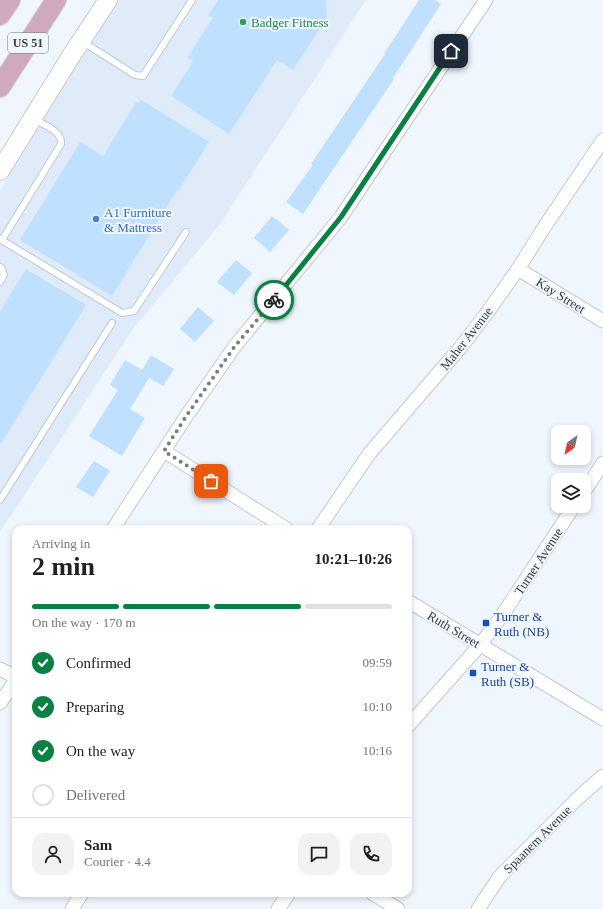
<!DOCTYPE html>
<meta charset="utf-8">
<style>
:root{--surface:#fff;--page:#f2f2f2;--text:#202124;--muted:#757577;--line:#e0e0e0;--accent:#0b8043}
body{margin:0;font-family:Georgia,serif;background:var(--page);color:var(--text);height:100vh;display:flex;flex-direction:column;font-size:15px;white-space:nowrap}
*{box-sizing:border-box;margin:0}
p{font-size:13px;color:var(--muted)}
.icon{flex:none;width:22px;height:22px;fill:none;stroke:currentColor;stroke-width:2;stroke-linecap:round;stroke-linejoin:round}
.map{position:relative;flex:1;overflow:hidden}
.drawer{position:absolute;left:12px;top:525px;width:400px;height:372px;display:flex;flex-direction:column;background:var(--surface);border-radius:12px;box-shadow:0 2px 6px #0003}
.drawer>*{flex:none}
.needle{width:26px;rotate:213deg}
.buttons{position:absolute;left:551px;top:425px;display:grid;gap:8px}
.buttons a{display:grid;place-items:center;width:40px;height:40px;border-radius:8px;background:var(--surface);box-shadow:0 2px 6px #0003;font-size:20px}
.pin{position:absolute;display:grid;place-items:center;width:34px;height:34px;color:#fff;margin:-17px;border-radius:8px;box-shadow:0 2px 6px #0006}
.courier{position:absolute;display:grid;place-items:center;width:40px;height:40px;margin:-20px;border:3px solid #0b8043;border-radius:50%;background:#fff;color:#222;box-shadow:0 1px 5px #0007}
.head em{font-style:normal;font-weight:800}
.head div{display:flex;flex-direction:column-reverse}
.head{display:flex;align-items:center;justify-content:space-between;height:68px;padding:0 20px}
h1{font-size:26px;font-weight:800;line-height:30px}
.bar{display:grid;grid-template-columns:repeat(4,1fr);gap:6px 4px;align-content:center;height:48px;padding:0 20px}
.bar i{height:5px;border-radius:3px;background:var(--line)}
.bar .selected{background:var(--accent)}
.bar p{grid-column:span 4}
.line{display:flex;align-items:center;gap:10px;padding:0 20px;border-top:1px solid var(--line)}
.line div{flex:1}
.round{display:grid;place-items:center;flex:none;width:42px;height:42px;border-radius:12px;background:var(--page)}
ol{padding:0 20px;list-style:none}
li{display:flex;align-items:center;gap:12px;height:44px}
li p{margin-inline-start:auto}
li .icon{padding:4px;border-radius:50%;background:var(--accent);color:#fff;stroke-width:4}
li:last-child{color:var(--muted)}
li i{width:22px;height:22px;border:2px solid var(--line);border-radius:50%}
.map>svg:first-child{display:block}
.built{fill:#dfebf8}
.building{fill:#c0e0ff}
.lines{fill:none;stroke-linecap:round;stroke-linejoin:round}
.lane-casing{stroke:#c3c9d0;stroke-width:8}
.street-casing{stroke:#c3c9d0;stroke-width:15}
.secondary-casing{stroke:#c3c9d0;stroke-width:20}
.primary-casing{stroke:#d4d4d5;stroke-width:22}
.lane{stroke:#fff;stroke-width:6}
.street{stroke:#fff;stroke-width:13}
.secondary{stroke:#fff;stroke-width:18}
.primary{stroke:#d1a9bf;stroke-width:20}
.done{stroke:#797e82;stroke-width:4;stroke-dasharray:0 7.2}
.route{stroke:#0b8043;stroke-width:5}
.leisure-dot{fill:#2e9e5b;stroke:#eff6fd;stroke-width:1.5}
.shop-dot{fill:#3f7fe0;stroke:#eff6fd;stroke-width:1.5}
.transit-dot{fill:#1a4fb4;stroke:#eff6fd;stroke-width:1.5}
.labels{text-anchor:middle;stroke-width:4;stroke-linejoin:round;paint-order:stroke}
.shield{fill:#eff6fd;stroke:#707478;stroke-width:1}
.shield-label{font-size:12px;font-weight:bold;fill:#3a3d3f}
.leisure-label{font-size:13px;fill:#27864d;stroke:#eff6fd;text-anchor:start}
.shop-label{font-size:13px;fill:#366cbe;stroke:#eff6fd;text-anchor:start}
.street-label{font-size:13px;fill:#3a3d3f;stroke:#eff6fd}
.transit-label{font-size:13px;fill:#164399;stroke:#eff6fd;text-anchor:start}
</style>
<div class="map">
<svg width="603" height="909" viewBox="0 0 603 909">
<rect width="100%" height="100%" fill="#eff6fd"/>
<path class="built" d="M119,0H366L220,224L133,329L0,532V190L83,54Z"/>
<g class="building">
<path d="M218,0H326L327,18L293,70L277,60L229,134L171,96L193,61L187,58L213,18L208,15Z"/>
<path d="M419,0H435L441,4L393,78L394,79L303,214L286,202L313,165L311,164L385,54H384Z"/>
<path d="M141,100L209,142L179,190L178,189L112,296L20,240L80,142L103,156L136,102L139,103Z"/>
<path d="M272,216L289,230L270,252L254,238Z"/>
<path d="M236,260L252,273L234,295L217,282Z"/>
<path d="M26,269L86,305L0,445V311Z"/>
<path d="M198,307L214,321L195,342L180,329Z"/>
<path d="M151,355L174,369L163,386L149,378L130,409L145,418L122,456L89,436L118,390L110,385L125,360L142,370Z"/>
<path d="M94,461L110,471L93,497L76,487Z"/>
</g>
<g class="lines">
<defs>
<g id="lane">
<path d="M83,42L135,75L143,76L192,0"/>
<path d="M0,239L122,313L134,311L186,232"/>
<path d="M2,240L61,144C62,131 44,125 34,119"/>
<path d="M0,267L2,269L4,275L0,282"/>
<path d="M0,500L112,323"/>
</g>
<g id="street">
<path d="M518,269L603,321"/>
<path d="M164,451L247,504L287,529"/>
<path d="M584,492L603,463"/>
<path d="M113,529L187,415L235,346L341,217L486,0"/>
<path d="M318,529L369,454L460,348L487,313L518,269L545,226L603,140"/>
<path d="M408,601L603,719"/>
<path d="M0,669L16,677"/>
<path d="M0,703L16,680"/>
<path d="M408,726L480,645L503,614L574,506"/>
<path d="M372,893L398,909"/>
<path d="M72,909L82,893"/>
<path d="M278,909L289,893"/>
<path d="M478,909L500,876L578,798L603,776"/>
</g>
<path id="secondary" d="M0,171L71,56L108,0"/>
<g id="primary">
<path d="M0,15L10,0"/>
<path d="M0,87L56,0"/>
</g>
</defs>
<use href="#lane" class="lane-casing"/>
<use href="#street" class="street-casing"/>
<use href="#secondary" class="secondary-casing"/>
<use href="#primary" class="primary-casing"/>
<use href="#lane" class="lane"/>
<use href="#street" class="street"/>
<use href="#secondary" class="secondary"/>
<use href="#primary" class="primary"/>
</g>
<g class="lines">
<path class="done" d="M211,481L164,451L187,415L235,346L274,300"/>
<path class="route" d="M274,300L341,217L451,51"/>
</g>
<circle class="leisure-dot" cx="243" cy="22" r="4"/>
<circle class="shop-dot" cx="96" cy="219" r="4"/>
<g class="transit-dot">
<rect x="482" y="619" width="8" height="8" rx="2"/>
<rect x="469" y="669" width="8" height="8" rx="2"/>
</g>
<g class="labels">
<rect class="shield" x="8" y="33" width="40" height="20" rx="3"/>
<g class="shield-label">
<text x="28" y="47">US 51</text>
</g>
<g class="leisure-label">
<text x="251" y="27">Badger Fitness</text>
</g>
<g class="shop-label">
<text x="104" y="217">A1 Furniture<tspan x="104" dy="15">&amp; Mattress</tspan></text>
</g>
<g class="street-label">
<text transform="translate(561 295) rotate(32)" y="5">Kay Street</text>
<text transform="translate(466 338) rotate(-52)" y="5">Maher Avenue</text>
<text transform="translate(538 561) rotate(-57)" y="5">Turner Avenue</text>
<text transform="translate(454 629) rotate(31)" y="5">Ruth Street</text>
<text transform="translate(537 839) rotate(-45)" y="5">Spaanem Avenue</text>
</g>
<g class="transit-label">
<text x="494" y="621">Turner &amp;<tspan x="494" dy="15">Ruth (NB)</tspan></text>
<text x="481" y="671">Turner &amp;<tspan x="481" dy="15">Ruth (SB)</tspan></text>
</g>
</g>
</svg>
<div class="buttons">
<a><svg class="needle" viewBox="-14 -14 28 28"><path d="M0-13l5 13h-10z" fill="#e53935"/><path d="M0 13l5-13h-10z" fill="#757577"/></svg></a>
<a><svg class="icon" aria-label="layers" viewBox="0 0 24 24"><path d="M12 4l9 5-9 5-9-5zM3 14l9 5 9-5"/></svg></a>
</div>
<div class="pin" style="left:211px;top:481px;background:#ea580c"><svg class="icon" aria-label="bag" viewBox="0 0 24 24"><path d="M5 8h14l-1 12H6zM9 8a3 3 0 0 1 6 0"/></svg></div>
<div class="pin" style="left:451px;top:51px;background:#1f2937"><svg class="icon" aria-label="home" viewBox="0 0 24 24"><path d="M3 11l9-7 9 7M6 9v11h12V9"/></svg></div>
<div class="courier" style="left:274px;top:300px"><svg class="icon" aria-label="bike" viewBox="0 0 24 24"><circle cx="6" cy="16" r="4"/><circle cx="18" cy="16" r="4"/><path d="M6 16l4-8h5l3 8M10 8l3 8H6M13 5h3"/></svg></div>
<section class="drawer">
<div class="head"><div><h1>2 min</h1><p>Arriving in</p></div><em>10:21–10:26</em></div>
<div class="bar"><i class="selected"></i><i class="selected"></i><i class="selected"></i><i></i><p>On the way · 170 m</p></div>
<ol>
<li><svg class="icon" aria-label="check" viewBox="0 0 24 24"><path d="M5 12l5 5 9-10"/></svg>Confirmed<p>09:59</p></li>
<li><svg class="icon" aria-label="check" viewBox="0 0 24 24"><path d="M5 12l5 5 9-10"/></svg>Preparing<p>10:10</p></li>
<li><svg class="icon" aria-label="check" viewBox="0 0 24 24"><path d="M5 12l5 5 9-10"/></svg>On the way<p>10:16</p></li>
<li><i></i>Delivered</li>
</ol>
<div class="line" style="height:72px"><a class="round"><svg class="icon" aria-label="person" viewBox="0 0 24 24"><circle cx="12" cy="8" r="4"/><path d="M4 21q1-7 8-7t8 7"/></svg></a><div><b>Sam</b><p>Courier · 4.4</p></div><a class="round"><svg class="icon" aria-label="chat" viewBox="0 0 24 24"><path d="M4 5h16v11H9l-5 4z"/></svg></a><a class="round"><svg class="icon" aria-label="phone" viewBox="0 0 24 24"><path d="M5 4h4l2 5-3 2q2 4 5 5l2-3 5 2v4C11 20 4 13 5 4z"/></svg></a></div>
</section>
</div>
